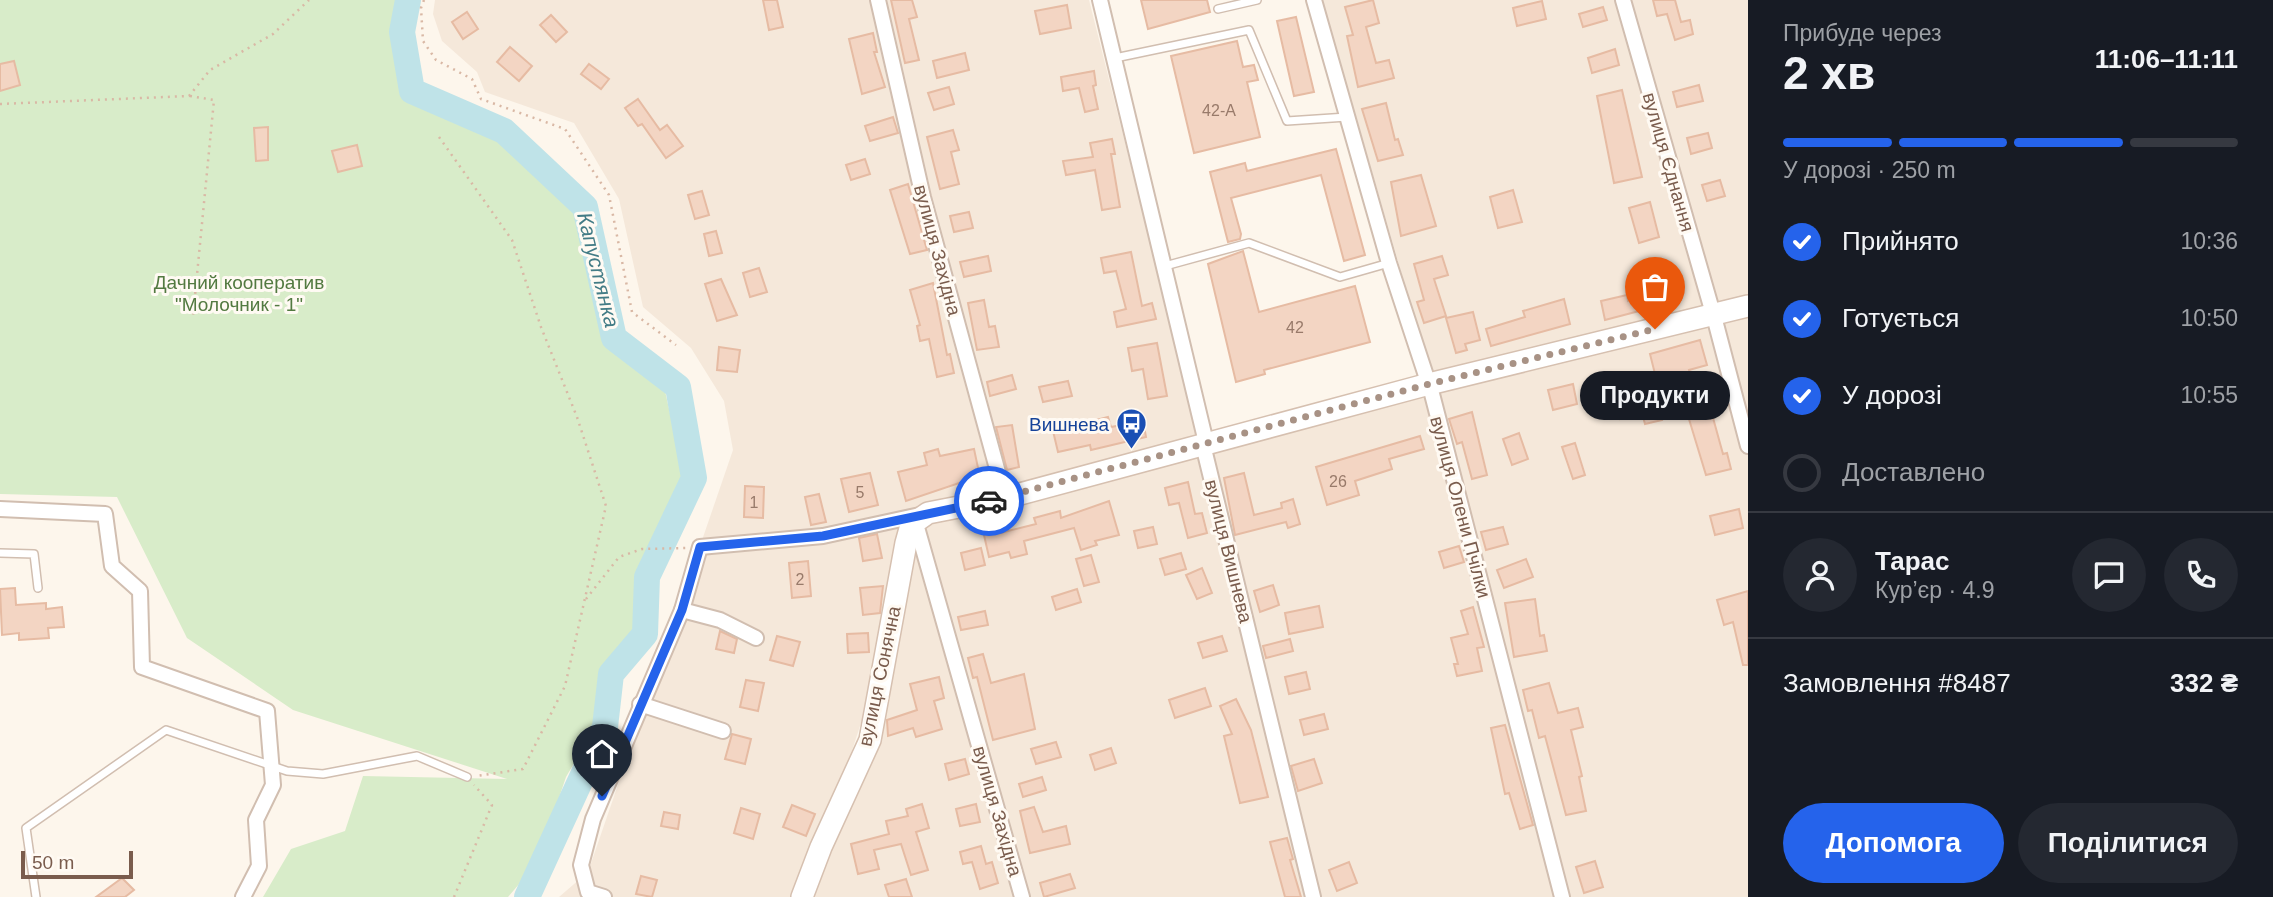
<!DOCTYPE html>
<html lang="uk">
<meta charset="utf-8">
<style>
:root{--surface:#171b24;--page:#242831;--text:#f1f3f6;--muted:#9ea1a6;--line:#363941;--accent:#2563eb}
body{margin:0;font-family:Arial,sans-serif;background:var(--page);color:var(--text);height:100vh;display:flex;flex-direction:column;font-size:26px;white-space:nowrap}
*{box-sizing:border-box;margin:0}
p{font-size:23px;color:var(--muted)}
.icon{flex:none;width:38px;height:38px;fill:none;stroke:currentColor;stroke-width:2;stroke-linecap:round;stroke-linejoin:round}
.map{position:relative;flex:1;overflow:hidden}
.panel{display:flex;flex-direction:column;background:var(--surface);width:525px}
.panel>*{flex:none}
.scale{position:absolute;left:21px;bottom:18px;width:112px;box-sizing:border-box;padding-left:7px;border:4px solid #7a5c4d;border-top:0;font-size:19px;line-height:24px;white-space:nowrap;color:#7a5c4d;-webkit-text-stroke:5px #fffaf3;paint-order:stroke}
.pin{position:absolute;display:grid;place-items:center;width:60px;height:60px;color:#fff;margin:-72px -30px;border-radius:50% 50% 50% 0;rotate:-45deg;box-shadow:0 0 7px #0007}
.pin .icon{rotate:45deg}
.courier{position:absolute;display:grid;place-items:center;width:70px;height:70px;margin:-35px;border:5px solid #2563eb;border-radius:50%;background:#fff;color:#222;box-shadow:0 2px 9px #0007}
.bubble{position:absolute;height:49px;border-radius:24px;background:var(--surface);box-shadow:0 2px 5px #0004;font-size:23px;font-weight:700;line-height:49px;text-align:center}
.overview em{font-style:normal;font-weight:700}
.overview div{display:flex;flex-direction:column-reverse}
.overview{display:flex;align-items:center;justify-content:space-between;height:119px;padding:0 35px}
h1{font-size:46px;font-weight:700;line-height:52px}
.bar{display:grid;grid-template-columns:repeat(4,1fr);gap:10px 7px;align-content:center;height:84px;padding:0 35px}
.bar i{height:9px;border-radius:5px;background:var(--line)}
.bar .on{background:var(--accent)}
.bar p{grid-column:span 4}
.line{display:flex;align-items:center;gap:18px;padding:0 35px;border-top:2px solid var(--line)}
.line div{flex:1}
.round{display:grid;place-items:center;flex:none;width:74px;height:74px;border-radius:37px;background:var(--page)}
ol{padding:0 35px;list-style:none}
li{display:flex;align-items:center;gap:21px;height:77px}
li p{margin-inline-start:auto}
li .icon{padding:7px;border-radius:50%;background:var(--accent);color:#fff;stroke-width:4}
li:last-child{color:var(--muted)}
li i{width:38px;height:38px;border:4px solid var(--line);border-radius:50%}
.button{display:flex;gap:14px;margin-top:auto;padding:14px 35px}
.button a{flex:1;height:80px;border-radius:42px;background:var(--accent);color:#fff;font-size:28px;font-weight:700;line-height:80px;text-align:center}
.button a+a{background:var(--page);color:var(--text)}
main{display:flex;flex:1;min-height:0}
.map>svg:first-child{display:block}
.residential{fill:#f5e8da}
.green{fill:#d8ecc9}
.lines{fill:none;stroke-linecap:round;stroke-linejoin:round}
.river{stroke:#bfe3e8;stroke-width:26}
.building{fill:#f3d5c3;stroke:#e6bba3;stroke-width:2}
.lane-casing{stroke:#d1beb0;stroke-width:10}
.street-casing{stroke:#d1beb0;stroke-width:18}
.secondary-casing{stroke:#d6c0b0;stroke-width:24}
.path{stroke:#d9b8a5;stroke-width:2.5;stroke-dasharray:2 5;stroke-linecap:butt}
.lane{stroke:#fff;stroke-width:7}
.street{stroke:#fff;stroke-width:14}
.secondary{stroke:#fff;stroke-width:21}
.done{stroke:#a89285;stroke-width:7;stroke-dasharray:0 12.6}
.route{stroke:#2563eb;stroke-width:9}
.labels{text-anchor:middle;stroke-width:6;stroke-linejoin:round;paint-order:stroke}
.number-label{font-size:16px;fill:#987a6a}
.street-label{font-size:19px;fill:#7a5c4d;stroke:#fffaf3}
.park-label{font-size:19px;fill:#537a41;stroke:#fffaf3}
.transit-label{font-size:19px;fill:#164399;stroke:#fffaf3;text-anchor:end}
.water-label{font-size:21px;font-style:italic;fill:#437c86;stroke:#fffaf3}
</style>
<main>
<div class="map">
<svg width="1748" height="897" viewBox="0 0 1748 897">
<rect width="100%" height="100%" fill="#fdf6ec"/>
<g class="residential">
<path d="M435,0H1089L1200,440L913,510L876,677L844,775L799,897H559L588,872L733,450L724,401L691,348L643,307L619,199L574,123L485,92L477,72L442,41L433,14Z"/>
<path d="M1322,0H1748V300L1432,378Z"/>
<path d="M1748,310V897H807L863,766L917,526Z"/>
</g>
<path class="green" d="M0,0H398L392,31L400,94L492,136L571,202L609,346L665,391L684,476L638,571L635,633L600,669L595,727L566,777L537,863L508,897H263L291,849L345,831L363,776L507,779L293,710L187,638L117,497L0,494Z"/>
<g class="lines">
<path class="river" d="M408,0L402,32L412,91L504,131L585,207L614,338L678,387L694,478L647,577L645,634L611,674L605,727L527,897"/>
</g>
<g class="building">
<path d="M763,0H777L783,27L769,30Z"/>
<path d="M891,0H912L917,17L909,19L919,60L905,63Z"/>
<path d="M1141,0H1207L1210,12L1148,29Z"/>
<path d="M1373,0L1379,23L1366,27L1376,63L1389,60L1394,78L1358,87L1347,36L1353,35L1345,7Z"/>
<path d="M1653,0H1675L1681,22L1690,20L1693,34L1675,40L1667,14L1657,16Z"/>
<path d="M1542,1L1546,19L1517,26L1513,8Z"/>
<path d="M1067,5L1071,28L1040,34L1035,11Z"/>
<path d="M1603,7L1607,20L1583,27L1579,14Z"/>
<path d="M467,12L478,29L463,39L452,22Z"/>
<path d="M551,15L567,32L556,42L540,25Z"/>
<path d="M1296,17L1314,92L1294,96L1277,21Z"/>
<path d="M873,33L877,52H874L885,87L862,94L849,39Z"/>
<path d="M1237,41L1243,67L1254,65L1258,80L1247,82L1260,137L1194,153L1171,56Z"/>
<path d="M510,47L532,66L519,81L497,62Z"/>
<path d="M1615,49L1619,65L1592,73L1588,58Z"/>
<path d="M965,53L969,70L937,78L933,61Z"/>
<path d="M14,61L20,85L0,91V64Z"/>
<path d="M589,64L609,79L601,89L581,74Z"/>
<path d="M1094,71L1096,85L1093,86L1098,109L1085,112L1079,88L1063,91L1061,77Z"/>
<path d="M1699,85L1703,101L1677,107L1673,92Z"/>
<path d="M949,87L954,104L934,110L928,93Z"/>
<path d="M1622,90L1642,177L1614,183L1597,96Z"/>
<path d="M638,99L660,130L667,125L683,146L666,158L642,124L638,126L625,108Z"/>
<path d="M1386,103L1395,140L1398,139L1403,155L1378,161L1362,109Z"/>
<path d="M893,117L898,133L870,141L865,126Z"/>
<path d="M268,127V160L256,161L254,128Z"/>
<path d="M953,130L959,150L951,152L959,184L940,189L927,137Z"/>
<path d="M1708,133L1712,148L1691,154L1687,138Z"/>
<path d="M1112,139L1115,154H1111L1120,207L1102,210L1095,170L1066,175L1063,161L1093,157L1090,143Z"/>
<path d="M357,145L362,166L338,172L332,151Z"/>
<path d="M1336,149L1365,255L1344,261L1321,175L1231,198L1241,234L1240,239L1228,242L1210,172L1245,163L1247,171Z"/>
<path d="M865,159L870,174L851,180L846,165Z"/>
<path d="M1421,175L1436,226L1401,236L1391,182Z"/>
<path d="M1720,180L1725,196L1707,201L1702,185Z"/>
<path d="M908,184L927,250L910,254L890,190Z"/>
<path d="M1513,190L1522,222L1498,228L1490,197Z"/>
<path d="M702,191L709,215L695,219L688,195Z"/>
<path d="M1650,202L1659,237L1639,243L1629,208Z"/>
<path d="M969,212L973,228L954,232L950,216Z"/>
<path d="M716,231L722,253L709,256L704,234Z"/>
<path d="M1243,251L1259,312L1355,286L1370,342L1264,370L1265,374L1236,382L1208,264Z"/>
<path d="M1131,252L1142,306L1152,303L1156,319L1117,327L1114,312L1126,309L1116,271L1104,273L1101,258Z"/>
<path d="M988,256L991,271L964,277L960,262Z"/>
<path d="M1442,256L1448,275L1434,279L1446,316L1424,323L1417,302L1424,300L1414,264Z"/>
<path d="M759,268L767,292L750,297L743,273Z"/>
<path d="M721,279L737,315L717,321L705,284Z"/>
<path d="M933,283L947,355L950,354L954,373L937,377L929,339L920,341L917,326L920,325L910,290Z"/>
<path d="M1677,287L1681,300L1605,320L1601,301L1627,295L1628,301Z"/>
<path d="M1564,299L1570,324L1491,346L1486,329L1525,317L1523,311Z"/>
<path d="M984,300L989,327L995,326L999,347L977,350L968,303Z"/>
<path d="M1473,312L1480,340L1465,344L1467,350L1456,353L1446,318Z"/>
<path d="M1700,340L1707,365L1689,370L1699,410L1710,407L1723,454L1727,453L1731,469L1706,475L1685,406L1660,412L1662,420L1645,424L1642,413L1620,419L1615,401L1629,398L1630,402L1660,394L1650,354Z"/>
<path d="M1157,343L1167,396L1148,399L1143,369L1132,371L1128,348Z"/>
<path d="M719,347L740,350L737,372L717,370Z"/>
<path d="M1012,375L1016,389L990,396L987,382Z"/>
<path d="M1068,381L1072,396L1043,402L1039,387Z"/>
<path d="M1573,384L1577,404L1553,410L1548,390Z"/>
<path d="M1472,412L1487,475L1472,479L1462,442L1457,444L1449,419Z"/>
<path d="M1108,417L1111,427L1143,421L1146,437L1091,450L1090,445L1058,452L1053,431Z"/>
<path d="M1012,425L1019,467L1007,470L996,427Z"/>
<path d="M1519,433L1528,459L1512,465L1503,439Z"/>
<path d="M1420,436L1424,449L1389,459L1392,469L1355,481L1359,495L1327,505L1316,467Z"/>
<path d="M1575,443L1585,475L1573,479L1562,447Z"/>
<path d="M938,449L940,456L974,449L981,482L960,486L959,483L906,501L898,472L927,465L924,453Z"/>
<path d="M870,473L878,505L849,512L841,479Z"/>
<path d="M1244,473L1254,515L1282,508L1281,503L1293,499L1300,524L1288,528L1286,522L1235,535L1224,478Z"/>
<path d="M1188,482L1195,514L1202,513L1207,533L1188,538L1179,503L1169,505L1165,488Z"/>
<path d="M745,486L764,487L763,518L744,517Z"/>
<path d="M819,494L826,522L811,525L805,497Z"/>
<path d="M1109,501L1119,535L1095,541L1097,545L1081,550L1074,528L1024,541L1027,554L1011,558L1009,552L989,557L981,522L997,518L1000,533L1036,524L1034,518L1060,511L1061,518Z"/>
<path d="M1739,509L1743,528L1715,535L1710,516Z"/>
<path d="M1153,527L1157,544L1138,548L1134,531Z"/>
<path d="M1503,527L1508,544L1486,550L1481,532Z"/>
<path d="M877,534L882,558L863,561L859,538Z"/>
<path d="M1459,546L1464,562L1444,568L1439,552Z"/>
<path d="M981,548L985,565L965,570L961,553Z"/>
<path d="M1181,553L1186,569L1165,575L1160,559Z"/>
<path d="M1091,555L1099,582L1084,586L1076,559Z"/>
<path d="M1526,559L1533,577L1504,588L1497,570Z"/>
<path d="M808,561L811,596L792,598L789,563Z"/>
<path d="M1202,568L1212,593L1197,599L1186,575Z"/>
<path d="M1273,585L1279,605L1260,612L1254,591Z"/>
<path d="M883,586L880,613L863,615L860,588Z"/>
<path d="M15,588L16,605L46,603V609L62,607L64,627L48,628L49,638L19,640V633L2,635L0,589Z"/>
<path d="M1077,589L1081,602L1056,610L1052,597Z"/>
<path d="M1748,591V665H1743L1733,622L1724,625L1717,600Z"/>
<path d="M1535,599L1540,636L1544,635L1547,651L1514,657L1505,603Z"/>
<path d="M1319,606L1323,627L1289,634L1285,613Z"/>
<path d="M1473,607L1484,647L1477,648L1482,671L1457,676L1454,664H1458L1451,638L1468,634L1461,611Z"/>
<path d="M985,611L988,625L961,630L958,617Z"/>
<path d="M720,631L737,639L734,653L716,649Z"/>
<path d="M868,633L869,652L848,653L847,634Z"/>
<path d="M777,636L800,642L793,666L770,660Z"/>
<path d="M1222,636L1227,651L1203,658L1198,643Z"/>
<path d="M1290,639L1293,651L1266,658L1263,646Z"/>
<path d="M983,654L991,683L1024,674L1035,729L993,740L977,677L973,678L968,658Z"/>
<path d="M1306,672L1310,689L1289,694L1285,677Z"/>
<path d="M939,677L944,698L934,701L942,729L916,737L913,728L888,736L887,720L917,710L910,684Z"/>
<path d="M746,680L764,683L758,711L740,707Z"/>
<path d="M1549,683L1558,713L1578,708L1583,727L1571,730L1582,776L1579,777L1586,811L1566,815L1545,736L1539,738L1532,710L1528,711L1523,690Z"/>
<path d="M1205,688L1211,706L1175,718L1169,700Z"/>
<path d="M1236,699L1251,730L1268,797L1240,803L1224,736L1232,734L1220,706Z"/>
<path d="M1324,714L1328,729L1304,735L1300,720Z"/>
<path d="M1505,725L1533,825L1520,829L1509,793L1505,794L1491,728Z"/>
<path d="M732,734L751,739L745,764L725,759Z"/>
<path d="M1056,742L1061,757L1036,764L1031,749Z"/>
<path d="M1111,748L1116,763L1095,770L1090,755Z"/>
<path d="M965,759L969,774L949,780L945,764Z"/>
<path d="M1314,759L1322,783L1298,791L1291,766Z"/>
<path d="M1042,777L1046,790L1023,797L1019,784Z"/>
<path d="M922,804L929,828L916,832L928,870L911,875L901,844L874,850L879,869L858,874L851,844L889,834L886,821L908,816L906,809Z"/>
<path d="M976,804L980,822L960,826L956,809Z"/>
<path d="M792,805L815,814L806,836L783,827Z"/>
<path d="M1034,807L1043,832L1066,826L1070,844L1030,853L1020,811Z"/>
<path d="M741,808L760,814L753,839L734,833Z"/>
<path d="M664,812L680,815L678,829L661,826Z"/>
<path d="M1287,838L1293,859L1290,860L1301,897H1285L1270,842Z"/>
<path d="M981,846L986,864L992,862L998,883L980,889L972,862L963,864L960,852Z"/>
<path d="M1595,861L1603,887L1584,893L1576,867Z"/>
<path d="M1349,862L1357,883L1337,891L1329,870Z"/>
<path d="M1070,874L1075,888L1044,897L1040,883Z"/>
<path d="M641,876L657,880L652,897L636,894Z"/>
<path d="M122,878L134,890L125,897H96Z"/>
<path d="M906,879L912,897H889L885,885Z"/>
</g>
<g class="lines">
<defs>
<g id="lane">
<path d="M1218,9L1257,0"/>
<path d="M1115,58L1249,30L1287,121L1347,117"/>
<path d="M1165,266L1249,243L1340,277L1389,263"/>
<path d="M0,553L34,554L38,588"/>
<path d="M36,897L26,828L166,730L287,771L323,774L417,756L467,777"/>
</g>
<g id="street">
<path d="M878,0L923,197L1005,498"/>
<path d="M1100,0L1204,434L1205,453L1313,897"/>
<path d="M1314,0L1389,263L1432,394L1562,897"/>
<path d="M1623,0L1716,324L1748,446"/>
<path d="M0,509L105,514L112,566L140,591L142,667L267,711L273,785L256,820L259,866L243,897"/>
<path d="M911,525L918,531L1022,897"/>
<path d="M682,610L720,620L756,638"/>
<path d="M640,704L723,731"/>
<path d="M604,897L588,892L581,865L593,819L682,610L700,547L823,536L920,515"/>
</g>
<path id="secondary" d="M802,897L821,847L870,740L906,543L911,525L928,513L1005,498L1429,384L1748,306"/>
</defs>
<use href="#lane" class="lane-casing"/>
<use href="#street" class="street-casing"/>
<use href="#secondary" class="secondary-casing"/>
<g class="path">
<path d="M424,0L421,8L423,41L436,60L472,79L481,99L565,129L609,195L632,312L676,345"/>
<path d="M190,96L214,100L193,316"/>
<path d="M0,104L189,96L210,70L273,34L309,0"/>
<path d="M439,137L512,240L541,327L577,417L606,506L565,686L523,769L477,776"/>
<path d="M586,599L619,557L642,549L687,548"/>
<path d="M454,897L492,805L474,785"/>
</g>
<use href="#lane" class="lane"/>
<use href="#street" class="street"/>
<use href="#secondary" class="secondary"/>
</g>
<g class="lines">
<path class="done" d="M989,501L1429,384L1655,329"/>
<path class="route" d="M602,796L682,610L700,547L823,536L989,501"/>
</g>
<defs>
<symbol id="bus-pin" viewBox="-11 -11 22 30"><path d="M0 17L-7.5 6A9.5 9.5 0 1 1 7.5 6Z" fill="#1a4fb4" stroke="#fffaf3"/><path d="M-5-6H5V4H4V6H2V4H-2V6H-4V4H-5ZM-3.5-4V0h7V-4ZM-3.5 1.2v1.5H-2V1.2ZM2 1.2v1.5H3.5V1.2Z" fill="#fff"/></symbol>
</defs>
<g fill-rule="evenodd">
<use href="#bus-pin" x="1114" y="406" width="35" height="47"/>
</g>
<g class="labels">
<g class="number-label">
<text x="1219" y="116">42-А</text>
<text x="1295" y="333">42</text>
<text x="1338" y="487">26</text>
<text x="860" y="498">5</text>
<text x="754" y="508">1</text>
<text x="800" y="585">2</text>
</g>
<g class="street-label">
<text transform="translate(1669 162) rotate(74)" y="7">вулиця Єднання</text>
<text transform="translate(938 250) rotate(75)" y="7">вулиця Західна</text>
<text transform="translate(1461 507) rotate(75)" y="7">вулиця Олени Пчілки</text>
<text transform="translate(1229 551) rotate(76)" y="7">вулиця Вишнева</text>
<text transform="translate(879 676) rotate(-78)" y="7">вулиця Сонячна</text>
<text transform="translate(998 811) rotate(74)" y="7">вулиця Західна</text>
</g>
<g class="park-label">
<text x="239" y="289">Дачний кооператив<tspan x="239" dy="22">"Молочник - 1"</tspan></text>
</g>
<g class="transit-label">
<text x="1109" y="431">Вишнева</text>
</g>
<g class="water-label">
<text transform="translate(598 270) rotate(76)" y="7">Капустянка</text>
</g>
</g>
</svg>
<div class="scale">50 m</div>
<div class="pin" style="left:1655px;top:329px;background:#ea580c"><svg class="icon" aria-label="bag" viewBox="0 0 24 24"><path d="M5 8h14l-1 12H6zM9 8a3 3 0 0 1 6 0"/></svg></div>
<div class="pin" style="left:602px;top:796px;background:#1f2937"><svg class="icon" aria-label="home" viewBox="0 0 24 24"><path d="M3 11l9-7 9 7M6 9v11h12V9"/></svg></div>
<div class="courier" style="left:989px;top:501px"><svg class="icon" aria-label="car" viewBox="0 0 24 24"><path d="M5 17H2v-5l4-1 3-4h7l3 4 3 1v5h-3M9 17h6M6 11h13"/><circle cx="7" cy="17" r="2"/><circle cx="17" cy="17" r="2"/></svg></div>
<div class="bubble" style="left:1580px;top:371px;width:150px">Продукти</div>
</div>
<section class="panel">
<div class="overview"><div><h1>2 хв</h1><p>Прибуде через</p></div><em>11:06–11:11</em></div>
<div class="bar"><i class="on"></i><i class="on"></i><i class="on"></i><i></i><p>У дорозі · 250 m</p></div>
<ol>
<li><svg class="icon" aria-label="check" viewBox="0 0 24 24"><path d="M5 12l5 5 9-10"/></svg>Прийнято<p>10:36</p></li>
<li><svg class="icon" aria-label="check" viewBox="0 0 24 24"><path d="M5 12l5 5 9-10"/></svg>Готується<p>10:50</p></li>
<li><svg class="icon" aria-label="check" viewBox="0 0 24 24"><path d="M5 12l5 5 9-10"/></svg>У дорозі<p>10:55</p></li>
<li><i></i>Доставлено</li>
</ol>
<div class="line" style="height:126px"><a class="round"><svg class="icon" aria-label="person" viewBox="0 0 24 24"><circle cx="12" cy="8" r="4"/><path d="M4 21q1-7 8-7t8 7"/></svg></a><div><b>Тарас</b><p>Кур’єр · 4.9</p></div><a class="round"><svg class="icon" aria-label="chat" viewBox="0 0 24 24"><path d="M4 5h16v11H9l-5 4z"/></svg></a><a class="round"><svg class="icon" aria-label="phone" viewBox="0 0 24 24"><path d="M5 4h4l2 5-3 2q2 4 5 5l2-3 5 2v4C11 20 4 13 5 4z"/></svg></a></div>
<div class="line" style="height:91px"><div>Замовлення #8487</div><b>332 ₴</b></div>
<div class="button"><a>Допомога</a><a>Поділитися</a></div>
</section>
</main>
